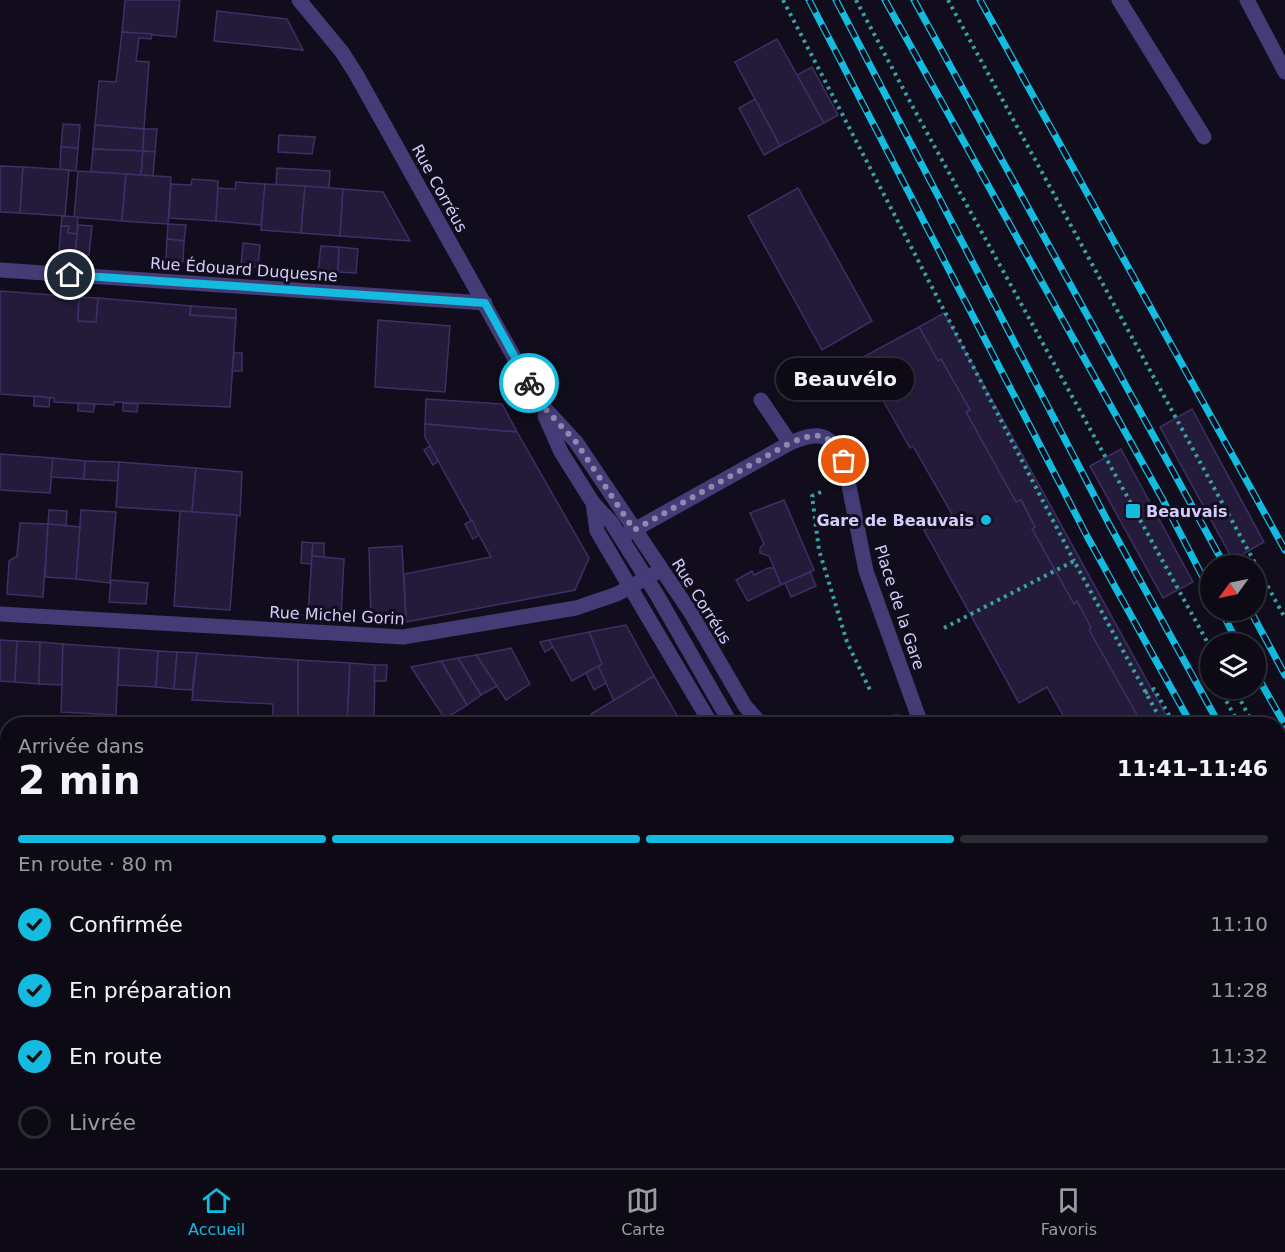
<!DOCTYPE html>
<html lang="fr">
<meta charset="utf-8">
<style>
:root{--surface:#0d0a15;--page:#1b1822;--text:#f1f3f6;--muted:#9a9aa0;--line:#2d2b34;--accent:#13bbe0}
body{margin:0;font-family:"DejaVu Sans",sans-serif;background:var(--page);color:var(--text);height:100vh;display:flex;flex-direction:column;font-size:22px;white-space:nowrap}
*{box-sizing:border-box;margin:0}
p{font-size:20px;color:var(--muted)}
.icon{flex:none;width:33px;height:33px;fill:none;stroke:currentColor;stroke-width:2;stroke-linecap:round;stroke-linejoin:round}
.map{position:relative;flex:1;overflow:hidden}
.sheet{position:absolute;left:0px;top:717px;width:1286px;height:452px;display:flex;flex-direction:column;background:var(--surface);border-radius:24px 24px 0 0;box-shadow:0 6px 24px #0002,0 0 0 2px var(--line)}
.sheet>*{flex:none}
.needle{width:39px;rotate:237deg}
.tools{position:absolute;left:1200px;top:555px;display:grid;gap:12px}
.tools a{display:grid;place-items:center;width:66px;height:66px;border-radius:50%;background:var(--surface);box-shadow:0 6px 24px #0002,0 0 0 2px var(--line);font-size:30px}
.pin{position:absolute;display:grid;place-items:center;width:51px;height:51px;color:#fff;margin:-26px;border:3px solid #fff;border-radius:50%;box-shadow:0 2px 6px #0007}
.courier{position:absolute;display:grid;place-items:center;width:60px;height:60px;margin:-30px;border:4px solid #13bbe0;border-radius:50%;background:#fff;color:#222;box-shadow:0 2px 8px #0007}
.bubble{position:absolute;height:42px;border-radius:21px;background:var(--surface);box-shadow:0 6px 24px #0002,0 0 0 2px var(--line);font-size:20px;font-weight:600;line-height:42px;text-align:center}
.overview em{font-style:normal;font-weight:600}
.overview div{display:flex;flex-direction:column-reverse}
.overview{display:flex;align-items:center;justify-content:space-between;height:102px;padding:0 18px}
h1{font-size:39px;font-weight:600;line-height:45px}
.bar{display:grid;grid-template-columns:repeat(4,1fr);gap:9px 6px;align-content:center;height:72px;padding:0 18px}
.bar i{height:8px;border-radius:4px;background:var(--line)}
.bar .selected{background:var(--accent)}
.bar p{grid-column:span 4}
ol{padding:0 18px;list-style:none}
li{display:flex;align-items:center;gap:18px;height:66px}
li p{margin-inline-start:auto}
li .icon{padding:6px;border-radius:50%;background:var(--accent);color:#111;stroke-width:4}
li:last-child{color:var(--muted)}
li i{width:33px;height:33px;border:3px solid var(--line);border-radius:50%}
.dock{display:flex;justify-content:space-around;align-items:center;height:84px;border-top:2px solid var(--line);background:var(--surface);font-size:16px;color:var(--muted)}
.dock a{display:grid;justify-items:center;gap:3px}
.dock .selected{color:var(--accent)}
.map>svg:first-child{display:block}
.green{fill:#112425}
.building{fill:#241b3b;stroke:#3e2f65;stroke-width:1.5}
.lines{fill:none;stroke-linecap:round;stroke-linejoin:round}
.path{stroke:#37a2a4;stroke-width:4;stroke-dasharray:3 4.5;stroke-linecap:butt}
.service{stroke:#433c77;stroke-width:15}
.minor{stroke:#433c77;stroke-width:15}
.tertiary{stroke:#433c77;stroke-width:15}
.rail-casing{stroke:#13bbe0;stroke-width:7}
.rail{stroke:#110d1c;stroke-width:4.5;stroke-dasharray:14;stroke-linecap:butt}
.done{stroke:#9089ad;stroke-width:6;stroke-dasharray:0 10.8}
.route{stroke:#13bbe0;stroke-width:8}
.poi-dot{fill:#13bbe0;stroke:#110d1c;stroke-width:2}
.labels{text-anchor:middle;stroke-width:6;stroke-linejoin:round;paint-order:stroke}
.street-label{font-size:16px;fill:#d5ccfb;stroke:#110d1c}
.poi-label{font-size:16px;font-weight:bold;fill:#d5ccfb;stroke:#110d1c;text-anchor:start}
</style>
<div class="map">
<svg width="1285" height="1168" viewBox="0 0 1285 1168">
<rect width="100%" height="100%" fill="#110d1c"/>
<g class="green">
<path d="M0,991H8V1161H180L152,1166L0,1168Z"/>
<path d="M451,1161H1073L1076,1168H465Z"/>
</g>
<g class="building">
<path d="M125,0H180L176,37L122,32Z"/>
<path d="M217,11L287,19L303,50L214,41Z"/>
<path d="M122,32L152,34L151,39L139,38L136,61L149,62L144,129L95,125L99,81L116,82Z"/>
<path d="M777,39L824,123L780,146L735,62Z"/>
<path d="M812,67L838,115L824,123L797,75Z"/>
<path d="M755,99L780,146L764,155L739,108Z"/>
<path d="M63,124L80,125L78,148L61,147Z"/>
<path d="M95,125L144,129L143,151L93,149Z"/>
<path d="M144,129H157L155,152L143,151Z"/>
<path d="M279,135L315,137L312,154L278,152Z"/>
<path d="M61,147L78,148L76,171L60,170Z"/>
<path d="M93,149L143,151L141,175L91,172Z"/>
<path d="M143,151L155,152L153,176L141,175Z"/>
<path d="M0,166L23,167L20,213L0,212Z"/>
<path d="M23,167L69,170L65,216L20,213Z"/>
<path d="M277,168L330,171L329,188L276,185Z"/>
<path d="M78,171L126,174L122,221L74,217Z"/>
<path d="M126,174L171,177L168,224L122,221Z"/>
<path d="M192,179L218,181L216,221L169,218L171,184L191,185Z"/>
<path d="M236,182L265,184L261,225L216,221L218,188L235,189Z"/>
<path d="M265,184L305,186L301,233L261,230Z"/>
<path d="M305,186L343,189L340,236L301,233Z"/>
<path d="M798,188L872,321L822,350L748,216Z"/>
<path d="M343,189L383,192L410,241L340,236Z"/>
<path d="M62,216L78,217L77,234L68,233L69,226H61Z"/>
<path d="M168,224L186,225L184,241L167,239Z"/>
<path d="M78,225L92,226L89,255L75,254Z"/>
<path d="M61,226H69L68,233L77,234L75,254L59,253Z"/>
<path d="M167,239L184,241L183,262L166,260Z"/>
<path d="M243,243L260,245L258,267L241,266Z"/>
<path d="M321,246L339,247L338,272L318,271Z"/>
<path d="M339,247L358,249L356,273L338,272Z"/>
<path d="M0,291L79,297L78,321L96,322L98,298L191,306L190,315L236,318L230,407L114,402V405L95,404L54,402V398L0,394Z"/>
<path d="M79,297L98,298L96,322L78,321Z"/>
<path d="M191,306L236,309V318L190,315Z"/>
<path d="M944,313L1171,724H1172H1147L1144,720L1141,722L1089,630L1091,628L1077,601L1074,604L1032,529L1035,527L1021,500L1016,502L966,412L970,410L941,359L938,361L919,327Z"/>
<path d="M378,320L450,326L445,392L375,387Z"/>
<path d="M919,327L938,361L941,359L970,410L966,412L1016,502L1021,500L1035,527L1032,529L1074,604L1077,601L1091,628L1089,630L1141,722L1144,720L1147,724H1068L1047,687L1019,703L924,530L952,514L913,446L910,448L880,395L885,393L865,356Z"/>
<path d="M234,353H242V371H232Z"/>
<path d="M34,396L50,398L49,407L34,406Z"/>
<path d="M426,399L502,404L517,432L425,424Z"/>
<path d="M78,403L95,404L93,412L78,411Z"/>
<path d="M123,403L138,404L137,412L123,411Z"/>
<path d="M1192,409L1264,542L1233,560L1160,427Z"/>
<path d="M425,424L517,432L589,558L575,590L406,622L404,574L491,557L425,437Z"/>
<path d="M430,446L438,461L433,465L424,450Z"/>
<path d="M1121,449L1193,582L1163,598L1090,466Z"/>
<path d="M0,454L53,458L50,493L0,490Z"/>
<path d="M53,458L85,461L84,479L51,477Z"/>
<path d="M85,461L119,462L118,481L84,479Z"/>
<path d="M119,462L196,468L192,512L116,507Z"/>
<path d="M196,468L242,472L240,516L192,512Z"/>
<path d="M784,500L814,570L781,585L769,556L760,553V548L764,544L750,513Z"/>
<path d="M49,510L67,511L66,526L48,524Z"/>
<path d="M81,510L116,512L110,583L76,579Z"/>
<path d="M180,511L237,515L230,610L174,606Z"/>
<path d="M472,520L479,535L473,539L465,524Z"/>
<path d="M20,523L48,524L43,597L7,594L9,561L17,556Z"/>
<path d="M48,524L80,527L76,579L45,577Z"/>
<path d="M302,542L313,543L311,564L301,563Z"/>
<path d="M313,543H324V557L312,556Z"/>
<path d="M402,546L406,622L371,619L369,548Z"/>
<path d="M312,556L344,559L341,617L308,615Z"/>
<path d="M768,568H774L781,585L748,601L736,580L752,571L754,575Z"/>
<path d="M810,572L816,586L791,597L785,583Z"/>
<path d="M111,580L148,583L146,604L109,602Z"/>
<path d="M626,625L654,676L614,701L598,666L602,664L589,632Z"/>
<path d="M589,632L602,664L572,681L549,640Z"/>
<path d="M0,640L17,641L15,682L0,681Z"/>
<path d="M549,640L553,647L545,652L540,642Z"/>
<path d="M17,641L40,642L39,684L15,682Z"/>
<path d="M40,642L63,644L62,685L39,684Z"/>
<path d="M63,644L119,648L116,715L61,712Z"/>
<path d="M119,648L158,651L156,687L118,685Z"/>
<path d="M511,648L530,684L506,700L476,655Z"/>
<path d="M158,651L177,652L174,689L156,687Z"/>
<path d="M177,652L197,653L192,690L174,689Z"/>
<path d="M197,653L298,660V724H272L273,704L192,700Z"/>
<path d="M476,655L497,686L481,695L458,658Z"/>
<path d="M458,658L481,695L467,705L441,661Z"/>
<path d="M298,660L350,663L347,724L298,720Z"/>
<path d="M441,661L467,705L445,719L411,667Z"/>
<path d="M350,663L375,665L374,724H347Z"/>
<path d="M375,665H387L386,681H374Z"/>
<path d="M598,666L606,683L594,690L586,673Z"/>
<path d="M654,676L682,724H598L591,714Z"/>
<path d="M0,870H4L0,936Z"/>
<path d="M3,884H8V944H0Z"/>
<path d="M1285,1054V1120L1278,1124V1058Z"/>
<path d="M1191,1161H1212L1200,1168H1194Z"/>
</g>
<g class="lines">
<g class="path">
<path d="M783,0L1074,561"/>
<path d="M856,0L915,111L1210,647"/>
<path d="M948,0L1285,618"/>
<path d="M821,492L812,496L819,550L847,642L870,690"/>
<path d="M944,628L1074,561L1163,724"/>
<path d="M1219,688L1239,724"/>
<path d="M1234,688L1253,724"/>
<path d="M1145,693L1154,689L1174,724"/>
<path d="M1278,797L1285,810"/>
<path d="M1278,917L1285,930"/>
<path d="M0,1096H8"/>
<path d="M0,1135H8"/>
<path d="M436,1161L449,1168"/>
<path d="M520,1161L530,1168"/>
<path d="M392,1168L395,1161"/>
<path d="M733,1168L734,1161"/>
<path d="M997,1168L1006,1161"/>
<path d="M1043,1168L1057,1161"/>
</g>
<g class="service">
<path d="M1119,0L1204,137"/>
<path d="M761,400L790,443C819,431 829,432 844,461L866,571L921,724"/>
<path d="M593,503L611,522L657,595L731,724"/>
<path d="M625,535L790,443"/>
<path d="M1110,1161L1113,1168"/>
</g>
<g class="minor">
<path d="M1247,0L1285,72"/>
<path d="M0,270L485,303"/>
<path d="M539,402L576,442L691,613L745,706L761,724"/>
<path d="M545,416L561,452L593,503L597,531L711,724"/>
<path d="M0,614L403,637L576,608L617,594L661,570"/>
<path d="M879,724L896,722L915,724"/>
<path d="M0,974H8"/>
<path d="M285,1161V1168"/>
<path d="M1131,1161L1134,1168"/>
<path d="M232,1168L242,1161"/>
</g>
<path class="tertiary" d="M299,0L342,52L356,74L539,402"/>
<defs>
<g id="rail">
<path d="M809,0L1088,538L1191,724"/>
<path d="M836,0L1109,524L1219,724"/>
<path d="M885,0L1163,500L1210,591"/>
<path d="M914,0L1225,566"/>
<path d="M980,0L1285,550"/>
<path d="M1221,610L1238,644"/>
<path d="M1250,610L1285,675"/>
<path d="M1256,674L1285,725"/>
<path d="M1278,832L1285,845"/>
<path d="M1278,883L1285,895"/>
</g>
</defs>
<use href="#rail" class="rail-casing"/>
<use href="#rail" class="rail"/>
</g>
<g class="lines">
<path class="done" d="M529,383L539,402L576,442L634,530L790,443C819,431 829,432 844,461"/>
<path class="route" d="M70,275L485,303L529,383"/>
</g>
<g class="poi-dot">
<rect x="1125" y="503" width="16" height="16" rx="3"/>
<circle cx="986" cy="520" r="6"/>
</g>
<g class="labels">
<g class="street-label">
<text transform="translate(440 188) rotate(61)" y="6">Rue Corréus</text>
<text transform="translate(244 269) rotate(4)" y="6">Rue Édouard Duquesne</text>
<text transform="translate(702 601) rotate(58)" y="6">Rue Corréus</text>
<text transform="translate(900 607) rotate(72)" y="6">Place de la Gare</text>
<text transform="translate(337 615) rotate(3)" y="6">Rue Michel Gorin</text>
</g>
<g class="poi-label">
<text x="1146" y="517">Beauvais</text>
<text x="974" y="526" text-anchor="end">Gare de Beauvais</text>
</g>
</g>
</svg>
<div class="tools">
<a><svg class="needle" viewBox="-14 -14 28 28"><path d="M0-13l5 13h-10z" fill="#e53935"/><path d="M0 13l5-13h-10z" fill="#9a9aa0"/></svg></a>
<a><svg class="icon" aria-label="layers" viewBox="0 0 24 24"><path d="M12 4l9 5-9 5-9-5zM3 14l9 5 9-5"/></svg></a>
</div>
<div class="pin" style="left:844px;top:461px;background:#ea580c"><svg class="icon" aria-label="bag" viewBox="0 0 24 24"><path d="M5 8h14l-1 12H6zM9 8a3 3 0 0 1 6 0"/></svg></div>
<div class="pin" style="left:70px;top:275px;background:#1f2937"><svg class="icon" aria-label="home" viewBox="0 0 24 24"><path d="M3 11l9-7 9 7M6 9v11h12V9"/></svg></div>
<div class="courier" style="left:529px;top:383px"><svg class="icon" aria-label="bike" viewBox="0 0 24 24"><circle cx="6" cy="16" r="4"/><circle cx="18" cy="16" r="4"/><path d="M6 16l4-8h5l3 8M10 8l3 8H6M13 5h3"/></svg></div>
<div class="bubble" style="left:776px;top:358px;width:138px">Beauvélo</div>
<section class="sheet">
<div class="overview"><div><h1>2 min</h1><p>Arrivée dans</p></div><em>11:41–11:46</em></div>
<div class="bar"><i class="selected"></i><i class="selected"></i><i class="selected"></i><i></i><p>En route · 80 m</p></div>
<ol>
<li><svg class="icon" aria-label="check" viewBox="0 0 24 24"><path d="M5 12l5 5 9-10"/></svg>Confirmée<p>11:10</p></li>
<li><svg class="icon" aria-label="check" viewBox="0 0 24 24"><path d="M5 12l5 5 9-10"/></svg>En préparation<p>11:28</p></li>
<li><svg class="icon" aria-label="check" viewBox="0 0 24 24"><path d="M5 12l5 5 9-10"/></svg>En route<p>11:32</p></li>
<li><i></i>Livrée</li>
</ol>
</section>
</div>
<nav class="dock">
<a class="selected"><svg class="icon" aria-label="home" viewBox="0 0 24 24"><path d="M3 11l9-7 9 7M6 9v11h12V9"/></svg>Accueil</a>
<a><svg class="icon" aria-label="map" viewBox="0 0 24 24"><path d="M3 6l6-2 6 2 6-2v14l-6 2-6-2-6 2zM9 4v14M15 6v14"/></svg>Carte</a>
<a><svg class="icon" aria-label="saved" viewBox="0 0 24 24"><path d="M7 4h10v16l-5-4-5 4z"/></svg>Favoris</a>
</nav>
